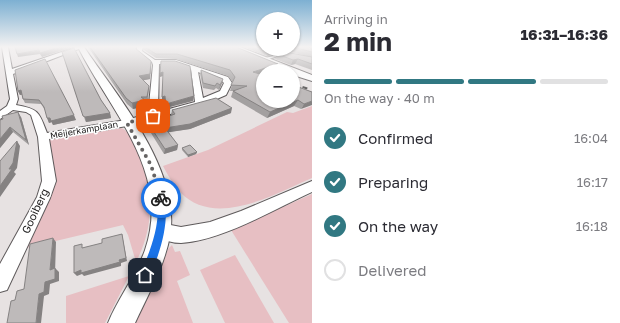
<!DOCTYPE html>
<meta charset="utf-8">
<style>
:root{--surface:#fff;--page:#f2f2f3;--text:#2b2b33;--muted:#7c7c81;--line:#e1e1e2;--accent:#317882}
body{margin:0;font-family:"Golos Text",sans-serif;background:var(--page);color:var(--text);height:100vh;display:flex;flex-direction:column;font-size:15px;white-space:nowrap}
*{box-sizing:border-box;margin:0}
p{font-size:13px;color:var(--muted)}
.icon{flex:none;width:22px;height:22px;fill:none;stroke:currentColor;stroke-width:2;stroke-linecap:round;stroke-linejoin:round}
.map{position:relative;flex:1;overflow:hidden}
.panel{display:flex;flex-direction:column;background:var(--surface);width:308px}
.panel>*{flex:none}
.buttons{position:absolute;left:256px;top:12px;display:grid;gap:8px}
.buttons a{display:grid;place-items:center;width:44px;height:44px;border-radius:50%;background:var(--surface);box-shadow:0 1px 3px #0004;font-size:20px}
.pin{position:absolute;display:grid;place-items:center;width:34px;height:34px;color:#fff;margin:-17px;border-radius:8px;box-shadow:0 2px 6px #0006}
.courier{position:absolute;display:grid;place-items:center;width:40px;height:40px;margin:-20px;border:3px solid #1a73e8;border-radius:50%;background:#fff;color:#222;box-shadow:0 1px 5px #0007}
.headline em{font-style:normal;font-weight:700}
.headline div{display:flex;flex-direction:column-reverse}
.headline{display:flex;align-items:center;justify-content:space-between;height:68px;padding:0 12px}
h1{font-size:26px;font-weight:700;line-height:30px}
.bar{display:grid;grid-template-columns:repeat(4,1fr);gap:6px 4px;align-content:center;height:48px;padding:0 12px}
.bar i{height:5px;border-radius:3px;background:var(--line)}
.bar .current{background:var(--accent)}
.bar p{grid-column:span 4}
ol{padding:0 12px;list-style:none}
li{display:flex;align-items:center;gap:12px;height:44px}
li p{margin-inline-start:auto}
li .icon{padding:4px;border-radius:50%;background:var(--accent);color:#fff;stroke-width:4}
li:last-child{color:var(--muted)}
li i{width:22px;height:22px;border:2px solid var(--line);border-radius:50%}
main{display:flex;flex:1;min-height:0}
.map>svg:first-child{display:block}
.green{fill:#e7bfc3}
.lines{fill:none;stroke-linecap:round;stroke-linejoin:round}
.service-casing{stroke:#5e5a5b;stroke-width:2}
.minor-casing{stroke:#5e5a5b;stroke-width:2}
.tertiary-casing{stroke:#5e5a5b;stroke-width:2}
.secondary-casing{stroke:#5e5a5b;stroke-width:2}
.service{fill:#fff;fill-rule:evenodd}
.minor{fill:#fff;fill-rule:evenodd}
.tertiary{fill:#fff;fill-rule:evenodd}
.secondary{fill:#fff;fill-rule:evenodd}
.rail{stroke:#595757;stroke-width:2;stroke-dasharray:5 5;stroke-linecap:butt}
.wall{fill:#a3a0a0}
.shaded-wall{fill:#858282}
.building{fill:#bebaba;stroke:#858282}
.route{fill:#1a73e8}
.done{stroke:#666464;stroke-width:4;stroke-dasharray:0 7.2}
.labels{text-anchor:middle;stroke-width:3;stroke-linejoin:round;paint-order:stroke}
.far-street-label{font-size:9px;fill:#212020;stroke:#fff}
.street-label{font-size:11px;fill:#212020;stroke:#fff}
</style>
<main>
<div class="map">
<svg width="312" height="323" viewBox="0 0 312 323">
<rect width="100%" height="100%" fill="#e7e2e2"/>
<g class="green">
<path d="M312,106V178C275,194 215,229 180,192C173,185 168,175 163,166L208,150L287,112L293,113Z"/>
<path d="M121,128C129,130 134,143 137,150C154,188 155,225 136,262L128,235L123,225L22,249C47,206 63,192 48,140Z"/>
<path d="M312,194V323H289L231,230Z"/>
<path d="M172,245L175,252L180,251L190,275L177,281L193,323H131L158,261L163,263L168,249Z"/>
<path d="M235,255L274,323H225L200,270Z"/>
<path d="M129,276L105,323H66V296Z"/>
</g>
<g class="lines">
<defs>
<path id="service" d="M269,49H273L285,54L262,61V59L280,54Z"/>
<g id="minor">
<path d="M2,47H8L12,69L76,47H84L13,74L18,99L16,105C39,109 39,112 47,133L126,120L148,114L153,65L152,62L137,53V47H143L142,51L155,60H176L228,77L232,83L226,95L203,105L127,126L49,139L56,181L50,198L7,290L0,292V264L37,197L42,181L38,137L31,115L26,112L13,110L0,119V111L7,106L10,99ZM159,64H175L191,69L195,102L158,112ZM198,72L222,81L224,83L220,91L203,98Z"/>
<path d="M312,181V192C275,209 221,241 181,243C172,243 163,240 154,236L152,231L154,226L160,223L181,227L210,222L241,211Z"/>
</g>
<path id="tertiary" d="M78,47H84C119,99 181,170 170,236C164,267 148,295 135,323H108C118,298 136,276 145,250C172,172 110,111 78,47Z"/>
<path id="secondary" d="M229,47H240L312,75V81L293,75V71H283Z"/>
</defs>
<use href="#service" class="service-casing"/>
<use href="#minor" class="minor-casing"/>
<use href="#tertiary" class="tertiary-casing"/>
<use href="#secondary" class="secondary-casing"/>
<use href="#service" class="service"/>
<use href="#minor" class="minor"/>
<use href="#tertiary" class="tertiary"/>
<use href="#secondary" class="secondary"/>
<path class="rail" d="M293,84L312,90"/>
</g>
<g class="wall">
<path d="M88,47H136V49L151,61L150,79L143,80L149,86L148,102H145V106L133,109L127,104Z"/>
<path d="M143,47H236L278,64L276,69L260,74L312,92L301,109L294,106L267,118L231,97L233,91H230L233,82L228,76L176,59L156,58L144,50Z"/>
<path d="M244,47H263L277,49L276,54L267,56Z"/>
<path d="M293,47L312,48V70L295,64L291,65L275,59L277,54L307,56L279,49H293Z"/>
<path d="M62,52L101,100L110,113L111,118L86,122L85,120Z"/>
<path d="M15,70L76,120L53,125L52,122L49,123L45,110L41,104L25,103L23,99L22,95H20L18,91Z"/>
<path d="M201,70L223,79L222,83L219,90L216,88L214,90L203,88L200,74Z"/>
<path d="M172,110L231,113L190,129L168,132L178,145L177,150L164,154L146,125V120L166,127V117L171,115Z"/>
<path d="M21,117L29,145L13,132L0,148V120Z"/>
<path d="M182,148L197,152L196,154L188,157L182,150Z"/>
</g>
<g class="shaded-wall">
<path d="M60,47H70V48L42,57L40,54L18,57L17,54Z"/>
<path d="M277,49L276,54L267,56L269,51Z"/>
<path d="M298,59L295,64L291,65L293,60Z"/>
<path d="M151,61L150,79L140,81L139,76Z"/>
<path d="M278,64L276,69L271,71H263V73L251,77L253,72Z"/>
<path d="M163,72V76L160,77V73Z"/>
<path d="M223,79L222,83L219,90L220,85Z"/>
<path d="M21,90L23,94L20,95L18,91Z"/>
<path d="M165,96V101L162,102V97Z"/>
<path d="M194,96L193,101L166,108V104Z"/>
<path d="M145,100V106L133,109L132,103Z"/>
<path d="M298,100L294,106L267,118L270,112Z"/>
<path d="M312,101V105L301,109L304,104Z"/>
<path d="M232,108L231,113L190,129L164,133L165,128Z"/>
<path d="M18,112L21,117L29,145L26,140Z"/>
<path d="M110,113L111,118L86,122L85,117Z"/>
<path d="M74,115L76,120L53,125L51,121Z"/>
<path d="M47,118H50L52,122L49,123Z"/>
<path d="M10,127L13,132L0,148V139Z"/>
<path d="M17,141L20,146L17,168L14,172L16,174L0,197V186L9,169Z"/>
<path d="M178,145L177,150L164,154L165,149Z"/>
<path d="M197,152L196,154L188,157V155Z"/>
<path d="M122,234L127,261L121,263V266L84,276L82,274L77,276L74,273Z"/>
<path d="M53,238L56,242L55,273L50,270Z"/>
<path d="M55,268L59,272V281L50,284L49,294L44,296L41,323H36L39,294L45,282Z"/>
</g>
<g class="building">
<path d="M15,47H60L40,53L39,50L17,54Z"/>
<path d="M90,47H135V48L151,61L150,74L139,76L149,86L147,97H141L145,100L132,103L126,98Z"/>
<path d="M145,47H236L278,64L253,72L263,75V101H293V85L312,92V101L304,104L298,100L270,112L233,91L247,86L231,85L235,77L230,70L177,54H156Z"/>
<path d="M257,47H263V49H277L269,51Z"/>
<path d="M293,47H307L312,48V52Z"/>
<path d="M74,48L101,100L110,113L85,117L83,116L62,52Z"/>
<path d="M285,52L312,57V64L298,59L293,60L277,54Z"/>
<path d="M45,59L74,115L51,121L50,118H47L44,107L39,100L23,99L21,90L18,91L15,70Z"/>
<path d="M161,61H175L190,66L194,96L166,104L165,96L162,97L163,72L160,73Z"/>
<path d="M201,70L223,79L220,85L217,83L215,86L203,83Z"/>
<path d="M216,98L232,108L190,124L165,128L178,145L165,149L146,120L155,117L159,119L166,128V117L175,114L172,110Z"/>
<path d="M18,112L26,140L10,127L0,139V120L3,119L2,116Z"/>
<path d="M17,141L13,163L9,169H12L0,186V161Z"/>
<path d="M190,145L197,152L188,155L182,148Z"/>
<path d="M122,234L126,258L119,260L120,262L81,273V270L74,273V246L82,244V248L102,243V239Z"/>
<path d="M53,238L50,270L55,268V279L45,282L44,292L39,294L36,323H7L11,301L15,300L17,291L24,289L30,244Z"/>
</g>
<linearGradient id="sky" x2="0" y2="1"><stop stop-color="#7db0d2"/><stop offset="0.51" stop-color="#f4f2f2"/><stop offset="1" stop-color="#f4f2f2" stop-opacity="0"/></linearGradient>
<rect width="312" height="92" fill="url(#sky)"/>
<path class="route" d="M161,195L165,198C169,225 160,255 148,279L145,280L141,279L140,275C150,251 161,225 157,198Z"/>
<g class="lines">
<path class="done" d="M153,116L127,123L151,165L161,198"/>
</g>
<g class="labels">
<g class="far-street-label">
<text transform="translate(84 130) rotate(-10)" y="3">Meijerkamplaan</text>
</g>
<g class="street-label">
<text transform="translate(35 211) rotate(-65)" y="4">Gooiberg</text>
</g>
</g>
</svg>
<div class="buttons">
<a>+</a>
<a>−</a>
</div>
<div class="pin" style="left:153px;top:116px;background:#ea580c"><svg class="icon" aria-label="bag" viewBox="0 0 24 24"><path d="M5 8h14l-1 12H6zM9 8a3 3 0 0 1 6 0"/></svg></div>
<div class="pin" style="left:145px;top:275px;background:#1f2937"><svg class="icon" aria-label="home" viewBox="0 0 24 24"><path d="M3 11l9-7 9 7M6 9v11h12V9"/></svg></div>
<div class="courier" style="left:161px;top:198px"><svg class="icon" aria-label="bike" viewBox="0 0 24 24"><circle cx="6" cy="16" r="4"/><circle cx="18" cy="16" r="4"/><path d="M6 16l4-8h5l3 8M10 8l3 8H6M13 5h3"/></svg></div>
</div>
<section class="panel">
<div class="headline"><div><h1>2 min</h1><p>Arriving in</p></div><em>16:31–16:36</em></div>
<div class="bar"><i class="current"></i><i class="current"></i><i class="current"></i><i></i><p>On the way · 40 m</p></div>
<ol>
<li><svg class="icon" aria-label="check" viewBox="0 0 24 24"><path d="M5 12l5 5 9-10"/></svg>Confirmed<p>16:04</p></li>
<li><svg class="icon" aria-label="check" viewBox="0 0 24 24"><path d="M5 12l5 5 9-10"/></svg>Preparing<p>16:17</p></li>
<li><svg class="icon" aria-label="check" viewBox="0 0 24 24"><path d="M5 12l5 5 9-10"/></svg>On the way<p>16:18</p></li>
<li><i></i>Delivered</li>
</ol>
</section>
</main>
